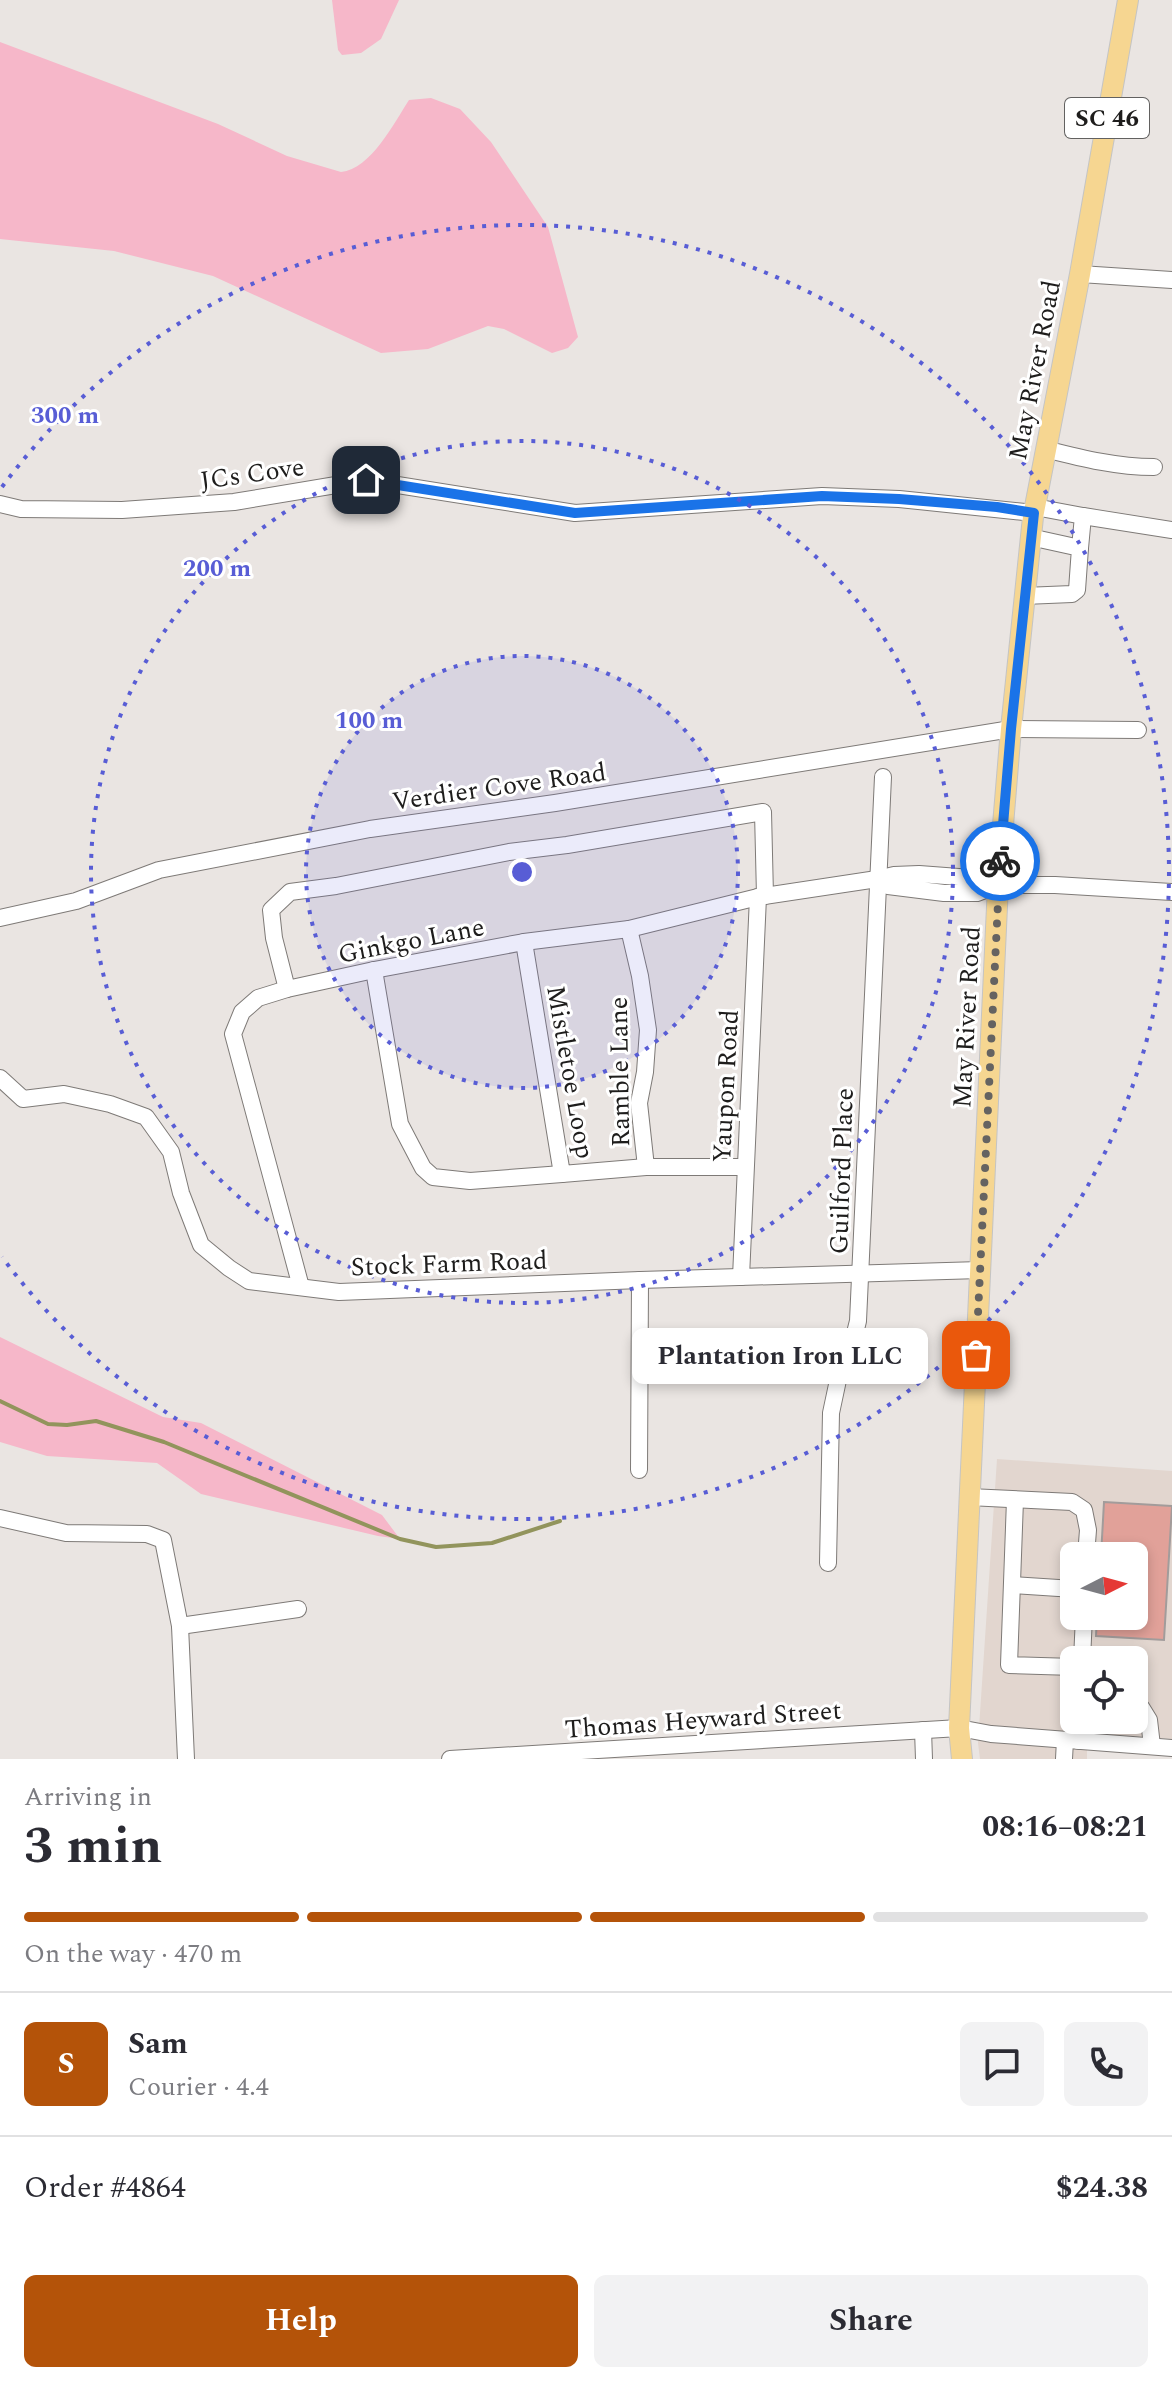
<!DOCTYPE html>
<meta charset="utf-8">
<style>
:root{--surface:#fff;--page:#f2f2f3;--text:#2b2b33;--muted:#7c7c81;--line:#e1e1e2;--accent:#b45309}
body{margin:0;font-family:Spectral,serif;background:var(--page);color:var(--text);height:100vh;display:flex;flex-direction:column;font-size:30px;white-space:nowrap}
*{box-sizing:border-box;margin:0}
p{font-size:26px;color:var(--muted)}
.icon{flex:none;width:44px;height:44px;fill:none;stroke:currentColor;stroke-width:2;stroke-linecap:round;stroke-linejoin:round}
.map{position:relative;height:1759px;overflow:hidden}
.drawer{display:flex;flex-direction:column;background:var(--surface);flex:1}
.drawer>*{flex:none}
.needle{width:52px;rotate:84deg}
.tools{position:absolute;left:1060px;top:1542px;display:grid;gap:16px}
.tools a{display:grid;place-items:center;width:88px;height:88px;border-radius:12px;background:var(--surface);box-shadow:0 4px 12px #0003;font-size:40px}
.pin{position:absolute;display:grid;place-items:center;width:68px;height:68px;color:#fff;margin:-34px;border-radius:16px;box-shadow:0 4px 12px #0006}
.courier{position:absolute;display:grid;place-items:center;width:80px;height:80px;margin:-40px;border:6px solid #1a73e8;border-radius:50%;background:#fff;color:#222;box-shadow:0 2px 10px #0007}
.bubble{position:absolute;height:56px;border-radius:12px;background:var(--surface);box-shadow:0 4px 12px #0003;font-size:26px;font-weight:700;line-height:56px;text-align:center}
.head em{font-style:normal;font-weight:700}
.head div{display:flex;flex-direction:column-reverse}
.head{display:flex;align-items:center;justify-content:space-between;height:136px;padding:0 24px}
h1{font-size:52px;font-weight:700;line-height:60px}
.bar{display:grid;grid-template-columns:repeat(4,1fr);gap:12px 8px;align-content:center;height:96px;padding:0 24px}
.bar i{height:10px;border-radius:6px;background:var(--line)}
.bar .selected{background:var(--accent)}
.bar p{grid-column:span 4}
.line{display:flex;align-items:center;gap:20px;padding:0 24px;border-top:2px solid var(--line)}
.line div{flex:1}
.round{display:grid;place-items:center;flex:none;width:84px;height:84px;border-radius:12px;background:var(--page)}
.button{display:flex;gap:16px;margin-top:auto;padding:16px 24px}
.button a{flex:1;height:92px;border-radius:12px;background:var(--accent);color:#fff;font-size:32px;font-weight:700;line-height:92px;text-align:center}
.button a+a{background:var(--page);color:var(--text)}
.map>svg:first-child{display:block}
.built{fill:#e2d6cf;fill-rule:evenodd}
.green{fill:#f6b7c9}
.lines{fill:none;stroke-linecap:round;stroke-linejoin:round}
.stream{stroke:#92945c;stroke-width:4}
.building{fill:#e1a199;stroke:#a29c9b;stroke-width:2}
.minor-casing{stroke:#7e7a77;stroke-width:18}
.major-casing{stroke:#c4c4c4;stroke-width:22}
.minor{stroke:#fff;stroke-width:16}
.major{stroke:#f6d691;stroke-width:20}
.done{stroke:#656361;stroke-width:8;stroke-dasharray:0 14.4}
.route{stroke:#1a73e8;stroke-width:10}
.ring{fill:none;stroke:#585dd5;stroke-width:4;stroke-dasharray:4 8}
.labels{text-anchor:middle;stroke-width:6;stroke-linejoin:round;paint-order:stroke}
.shield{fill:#fff;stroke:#626160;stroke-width:2}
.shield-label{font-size:24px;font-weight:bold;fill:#1e1d1c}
.street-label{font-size:26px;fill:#1e1d1c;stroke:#fff}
.centre{fill:#585dd5;stroke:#fff;stroke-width:4}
.ring-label{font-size:24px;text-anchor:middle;font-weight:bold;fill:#585dd5;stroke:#fff;stroke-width:6;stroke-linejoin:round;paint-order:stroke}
</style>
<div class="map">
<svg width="1172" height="1759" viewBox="0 0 1172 1759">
<rect width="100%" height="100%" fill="#eae5e2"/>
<path class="built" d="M997,1459L1172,1471V1739L1087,1733V1759H980L978,1743ZM1074,1556H1134V1616H1074ZM1074,1660H1134V1720H1074Z"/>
<g class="green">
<path d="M332,0H399L381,39L361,53L342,55L338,50Z"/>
<path d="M0,42L218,124L287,156L341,172C371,169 394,123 409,100L431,98L460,109L491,142L548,227L578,337L568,348L552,353L504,329L488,326L428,349L381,353L213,276L114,251L0,239Z"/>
<path d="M0,1337L163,1417L201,1423L382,1515L400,1539L378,1536L201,1494L157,1463L47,1456L0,1442Z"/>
</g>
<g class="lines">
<path class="stream" d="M0,1401L48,1424L67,1425L96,1421L164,1442L400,1539L436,1547L492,1543L560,1521"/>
</g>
<path class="building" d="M1104,1502L1172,1506L1164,1640L1096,1636L1097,1616H1134V1556H1101Z"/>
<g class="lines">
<defs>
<g id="minor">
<path d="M1080,274L1172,280"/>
<path d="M1045,449C1081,458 1116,467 1154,467"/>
<path d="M0,504L21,509L122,510L234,502L366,480L575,513L822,496L899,499L1034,513"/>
<path d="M1035,507L1083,516L1080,548"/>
<path d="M1083,516L1172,530"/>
<path d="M1024,596L1072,594L1077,590L1080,548L1030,537"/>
<path d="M998,885L977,893H944L888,886L877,879L894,875L919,874L972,878L998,885H1055L1172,892"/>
<path d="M0,918L76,901L159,870L370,829L555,803L1011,729L1138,730"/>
<path d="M629,929L640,976L648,1030L645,1072L639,1103L646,1167"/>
<path d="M524,942L562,1174L646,1167H745"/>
<path d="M374,970L400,1124L423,1168L433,1177L470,1181L562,1174"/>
<path d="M287,989L274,938L271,910L290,892L336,886L509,852L567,845L763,812L765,896"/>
<path d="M0,1078L23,1099L64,1094L110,1104L146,1117L171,1152L181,1193L201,1245L229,1268L249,1281L339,1292L640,1280L980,1270"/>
<path d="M741,1277L758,897"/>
<path d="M301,1287L233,1034L242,1012L258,998L287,989L374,970L524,942L629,929L758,897L877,879"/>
<path d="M639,1470L640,1280"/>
<path d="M969,1497L1072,1502L1084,1510L1088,1530L1086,1556"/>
<path d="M1015,1500L1009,1665L1074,1667"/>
<path d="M0,1518L66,1533L147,1534L163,1540L180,1626L186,1759"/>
<path d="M828,1563L831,1413L838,1380L852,1345L858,1321L883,777"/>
<path d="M1012,1585L1074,1589"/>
<path d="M180,1626L298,1609"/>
<path d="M1082,1660L1084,1616"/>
<path d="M1134,1705L1141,1707L1149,1720L1152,1746"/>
<path d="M923,1730L924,1759"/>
<path d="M1079,1741L1080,1720"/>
<path d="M450,1759L959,1728L991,1734L1172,1748"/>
<path d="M1064,1759L1065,1740"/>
</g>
<path id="major" d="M962,1759L959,1728L998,885L1011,729L1033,517L1080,274L1128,0"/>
</defs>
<use href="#minor" class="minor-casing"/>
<use href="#major" class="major-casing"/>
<use href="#minor" class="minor"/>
<use href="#major" class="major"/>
</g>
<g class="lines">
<path class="done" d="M976,1355L1000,861"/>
<path class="route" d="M366,480L575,513L822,496L899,499L997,507L1034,513L1011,729L1000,861"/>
</g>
<circle cx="522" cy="872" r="216" fill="#585dd5" fill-opacity=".12"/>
<g class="ring">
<circle cx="522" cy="872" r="216"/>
<circle cx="522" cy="872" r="431"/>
<path d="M2 487A647 647 0 1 1 2 1257"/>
</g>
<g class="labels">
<rect class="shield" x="1065" y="98" width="84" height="40" rx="6"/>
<g class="shield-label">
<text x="1107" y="126">SC 46</text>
</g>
<g class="street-label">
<text transform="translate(1034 370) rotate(-79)" y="9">May River Road</text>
<text transform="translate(252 473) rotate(-8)" y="9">JCs Cove</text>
<text transform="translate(499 786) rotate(-8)" y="9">Verdier Cove Road</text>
<text transform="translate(411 940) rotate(-11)" y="9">Ginkgo Lane</text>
<text transform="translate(966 1017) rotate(-87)" y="9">May River Road</text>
<text transform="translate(571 1072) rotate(80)" y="9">Mistletoe Loop</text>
<text transform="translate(619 1072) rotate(-91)" y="9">Ramble Lane</text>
<text transform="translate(725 1086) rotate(-87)" y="9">Yaupon Road</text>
<text transform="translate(841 1171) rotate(-88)" y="9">Guilford Place</text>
<text transform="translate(449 1263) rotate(-2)" y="9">Stock Farm Road</text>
<text transform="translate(703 1719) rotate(-4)" y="9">Thomas Heyward Street</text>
</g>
</g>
<circle cx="522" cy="872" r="12" class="centre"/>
<g class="ring-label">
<text x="65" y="423">300 m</text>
<text x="217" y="576">200 m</text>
<text x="369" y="728">100 m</text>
</g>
</svg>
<div class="tools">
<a><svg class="needle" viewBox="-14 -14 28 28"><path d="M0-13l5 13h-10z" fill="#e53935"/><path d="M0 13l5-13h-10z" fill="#7c7c81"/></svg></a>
<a><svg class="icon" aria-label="locate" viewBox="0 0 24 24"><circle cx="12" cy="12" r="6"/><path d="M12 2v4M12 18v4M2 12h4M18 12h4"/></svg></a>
</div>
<div class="pin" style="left:976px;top:1355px;background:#ea580c"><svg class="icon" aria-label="bag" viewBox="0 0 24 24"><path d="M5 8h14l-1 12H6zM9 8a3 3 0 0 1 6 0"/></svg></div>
<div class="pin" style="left:366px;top:480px;background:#1f2937"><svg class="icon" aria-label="home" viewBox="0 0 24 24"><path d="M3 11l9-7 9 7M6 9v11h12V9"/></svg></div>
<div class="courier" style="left:1000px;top:861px"><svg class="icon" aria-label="bike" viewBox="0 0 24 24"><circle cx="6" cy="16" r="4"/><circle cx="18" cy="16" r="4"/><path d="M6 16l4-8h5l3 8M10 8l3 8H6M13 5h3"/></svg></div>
<div class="bubble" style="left:632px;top:1328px;width:296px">Plantation Iron LLC</div>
</div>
<section class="drawer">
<div class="head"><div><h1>3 min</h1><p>Arriving in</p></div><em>08:16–08:21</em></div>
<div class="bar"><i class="selected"></i><i class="selected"></i><i class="selected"></i><i></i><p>On the way · 470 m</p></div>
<div class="line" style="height:144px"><b class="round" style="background:var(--accent);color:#fff">S</b><div><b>Sam</b><p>Courier · 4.4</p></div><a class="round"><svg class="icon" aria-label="chat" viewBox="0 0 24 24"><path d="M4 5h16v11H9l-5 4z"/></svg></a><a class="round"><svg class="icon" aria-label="phone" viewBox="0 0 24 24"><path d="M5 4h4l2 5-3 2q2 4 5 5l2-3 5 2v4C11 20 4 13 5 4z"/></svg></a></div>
<div class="line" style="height:104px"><div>Order #4864</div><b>$24.38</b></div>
<div class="button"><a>Help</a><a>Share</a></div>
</section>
